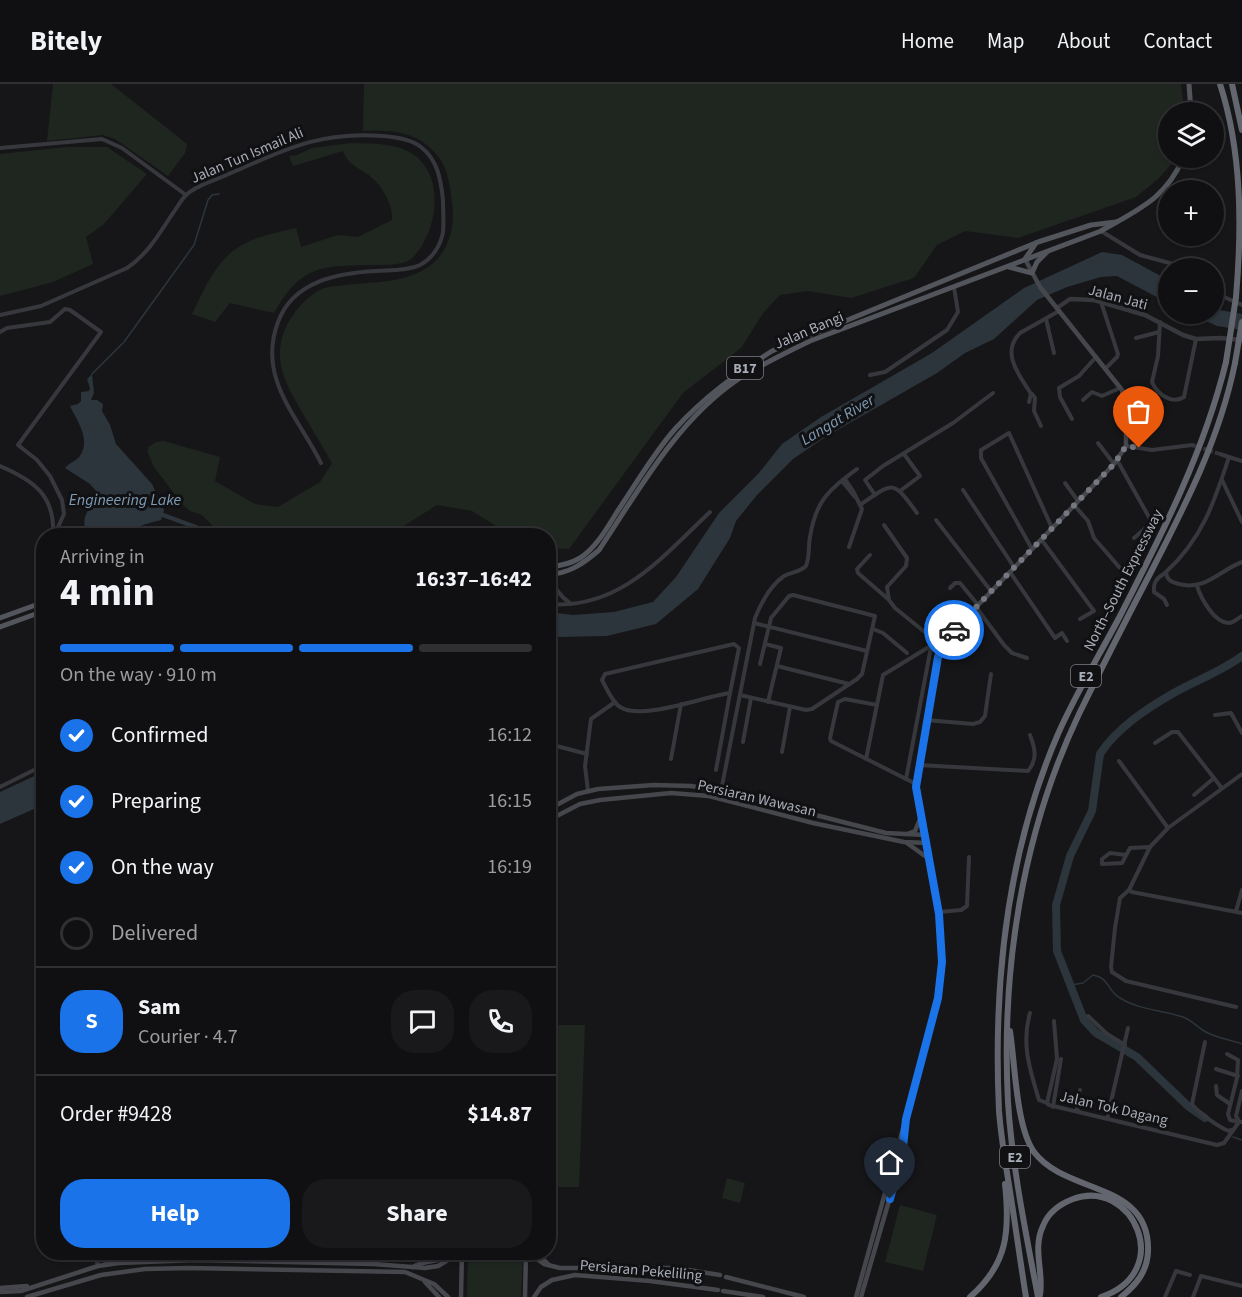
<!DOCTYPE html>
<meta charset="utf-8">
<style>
:root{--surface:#101012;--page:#19191b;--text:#f1f3f6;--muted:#9c9d9f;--line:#303032;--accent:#1a73e8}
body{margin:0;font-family:"Source Sans 3",sans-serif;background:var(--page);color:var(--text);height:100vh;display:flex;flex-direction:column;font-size:22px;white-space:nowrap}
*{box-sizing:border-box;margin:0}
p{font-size:20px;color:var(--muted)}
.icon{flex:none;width:33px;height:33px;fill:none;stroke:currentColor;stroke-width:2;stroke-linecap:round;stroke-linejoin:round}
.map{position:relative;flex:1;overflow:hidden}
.side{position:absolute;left:36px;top:444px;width:520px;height:732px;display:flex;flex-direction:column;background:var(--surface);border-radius:24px;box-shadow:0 2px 4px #0004,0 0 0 2px var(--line)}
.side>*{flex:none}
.tools{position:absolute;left:1158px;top:18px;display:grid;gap:12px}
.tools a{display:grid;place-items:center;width:66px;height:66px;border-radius:50%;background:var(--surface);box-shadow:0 2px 4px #0004,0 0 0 2px var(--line);font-size:30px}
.pin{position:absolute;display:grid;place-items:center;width:51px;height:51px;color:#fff;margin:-62px -26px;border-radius:50% 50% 50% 0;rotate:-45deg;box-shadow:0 0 6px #0007}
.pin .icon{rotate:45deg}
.courier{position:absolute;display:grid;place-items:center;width:60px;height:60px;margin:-30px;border:4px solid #1a73e8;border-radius:50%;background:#fff;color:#222;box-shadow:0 2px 8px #0007}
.head em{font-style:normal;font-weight:700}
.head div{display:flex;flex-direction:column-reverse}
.head{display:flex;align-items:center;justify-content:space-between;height:102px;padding:0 24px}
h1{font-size:39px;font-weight:700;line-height:45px}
.bar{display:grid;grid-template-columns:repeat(4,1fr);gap:9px 6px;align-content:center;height:72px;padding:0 24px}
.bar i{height:8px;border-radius:4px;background:var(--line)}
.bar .current{background:var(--accent)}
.bar p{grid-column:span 4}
.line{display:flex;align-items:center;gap:15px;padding:0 24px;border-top:2px solid var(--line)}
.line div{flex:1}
.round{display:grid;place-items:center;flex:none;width:63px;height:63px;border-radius:24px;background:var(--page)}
ol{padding:0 24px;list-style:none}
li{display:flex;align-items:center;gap:18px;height:66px}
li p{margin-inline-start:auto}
li .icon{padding:6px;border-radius:50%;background:var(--accent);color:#fff;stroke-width:4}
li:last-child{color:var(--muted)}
li i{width:33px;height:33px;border:3px solid var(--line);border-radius:50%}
.button{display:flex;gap:12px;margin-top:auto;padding:12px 24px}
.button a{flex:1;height:69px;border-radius:24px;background:var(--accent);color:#fff;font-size:24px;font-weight:700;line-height:69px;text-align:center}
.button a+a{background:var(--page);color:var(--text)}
header{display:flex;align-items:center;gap:36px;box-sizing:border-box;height:84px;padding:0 30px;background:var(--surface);border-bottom:2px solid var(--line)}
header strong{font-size:28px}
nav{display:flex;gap:33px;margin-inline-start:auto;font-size:21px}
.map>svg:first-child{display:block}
.green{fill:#1e261f}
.water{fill:#2c353c}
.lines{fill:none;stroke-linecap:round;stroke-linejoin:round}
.stream{stroke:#2c353c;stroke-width:1.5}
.canal{stroke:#2c353c;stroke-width:4.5}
.river{stroke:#2c353c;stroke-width:8}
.minor-tunnel{stroke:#333438;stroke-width:4;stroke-dasharray:4 2;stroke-linecap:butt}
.minor{stroke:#37383d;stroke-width:4}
.tertiary{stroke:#37383d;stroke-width:4.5}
.secondary{stroke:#45474d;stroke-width:4.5}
.primary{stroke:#53555c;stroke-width:5}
.motorway{stroke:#63666e;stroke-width:6}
.motorway-bridge{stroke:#63666e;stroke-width:6}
.done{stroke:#757880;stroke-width:6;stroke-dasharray:0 10.8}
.route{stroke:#1a73e8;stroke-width:8}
.labels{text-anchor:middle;stroke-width:6;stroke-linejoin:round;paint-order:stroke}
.shield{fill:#111113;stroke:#7b7e86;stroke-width:1.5}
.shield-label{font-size:14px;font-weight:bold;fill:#a8adb8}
.street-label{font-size:15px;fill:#a8adb8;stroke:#111113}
.water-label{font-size:16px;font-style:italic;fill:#7f9bb3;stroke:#111113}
</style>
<header>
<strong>Bitely</strong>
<nav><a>Home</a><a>Map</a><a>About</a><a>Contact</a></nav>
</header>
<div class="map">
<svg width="1242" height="1213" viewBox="0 0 1242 1213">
<rect width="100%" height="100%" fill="#161618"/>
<g class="green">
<path d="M53,0H111L187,60L185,69L168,92L115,55L103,51L47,57Z"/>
<path d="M364,0H1181L1184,26V28H1168V74H1177L1158,95L1136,113L1018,154L965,147L937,161L914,194L851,214L808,207L780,211L764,228L741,264L683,309L569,465L549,464V452L511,451L472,427L437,421L399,445L372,451H231L216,445L202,431L190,427L182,420L154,383L148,369V363L156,358L164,357L220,373L215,397L255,420L278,423L320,398L332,379C322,362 312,345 302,328C286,301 271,275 286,243C294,227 309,208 328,203C333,202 340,202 346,201C382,197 427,200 446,162C453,147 454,135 452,118C449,94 447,78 428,62C410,46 386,46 363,47Z"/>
<path d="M351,59C374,60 403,58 420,76C443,100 436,142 419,166C415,171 412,176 406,178C396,181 384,181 374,181C322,182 302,180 274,229L230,219L215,238L192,230C203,208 215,178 237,164C254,152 276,149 296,144L301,163L338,151L358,153L392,136C394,121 380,98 367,90C356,82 349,81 343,67L293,82L289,72L297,71L312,64Z"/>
<path d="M66,63H107L147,90L103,141L86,153L93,180L53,198L0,212V70Z"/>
<path d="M549,941H585L579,1103H549Z"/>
<path d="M727,1094L745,1099L740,1119L722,1114Z"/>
<path d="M900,1121L937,1131L923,1187L885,1178Z"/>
<path d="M468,1169H523L521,1213H467Z"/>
</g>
<g class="water">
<path d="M1102,168L1122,171L1168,196V219L1117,192L1101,193L1067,203L1037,216L994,255L965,269L937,289L827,352L793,375L757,411L736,437L730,454L698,505L656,540L607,552L559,553L549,551V528L573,531L614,528L653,518L676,493L719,429L758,390L782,360L821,333L932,269L1024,204Z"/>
<path d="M1214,225L1242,230V246L1217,242L1191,230H1214Z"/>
<path d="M92,290L94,309L91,316H97L103,320L102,327L110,341L116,360L152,400L164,426L161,436C136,441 115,456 88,451C77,430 94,426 96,407L90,400L65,384C69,379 76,377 80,372C91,355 77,337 70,322L78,320L81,317V308L89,307L90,304L87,295Z"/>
<path d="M43,688V721L0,740V708Z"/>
</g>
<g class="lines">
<g class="stream">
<path d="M92,290L124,258L194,161L208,116L212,111L219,110"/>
<path d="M1071,901L1083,899L1093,891C1110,894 1107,907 1120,914C1139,926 1162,926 1183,933C1192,936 1198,944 1206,948C1217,954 1231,956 1242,960"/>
<path d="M1233,1053L1242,1056"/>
</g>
<path class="canal" d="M163,431L220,452"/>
<path class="river" d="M1205,1034L1189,1023L1137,973L1096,949L1084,936L1057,867L1056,821L1070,772L1092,727L1100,670C1117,644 1146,625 1172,610C1194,597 1221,588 1242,572"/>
<path class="minor-tunnel" d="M1192,361L1220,370"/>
<g class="minor">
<path d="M0,64L102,55L122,64L186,111"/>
<path d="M1101,147L1140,171L1177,181L1204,184"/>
<path d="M1214,193L1224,213L1242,221"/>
<path d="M1101,218L1118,270L1117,273L1106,284"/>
<path d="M0,231L41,222L127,184C148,170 159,150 173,129C177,124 181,116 186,111C198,100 217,96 231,89C286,65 321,47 383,52C396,53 411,55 421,63C438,76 441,97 443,116C443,126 444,138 443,148C441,161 432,175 420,181C407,187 390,186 376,187C338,189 293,197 278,238C257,294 297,331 321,379"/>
<path d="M1046,235L1054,269"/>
<path d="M1160,238L1158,272L1152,298C1157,310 1172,321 1184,313L1196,255"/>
<path d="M0,248L7,244L50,238L65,225L70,226L101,248L18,361L37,376L50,392L62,416L64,430L54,452"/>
<path d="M1136,254L1159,248"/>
<path d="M870,291L885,288L947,246L958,228L954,203"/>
<path d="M1032,310L1035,314L1034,327L1041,342"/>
<path d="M1083,316L1092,308L1102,312L1120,304"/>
<path d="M1029,318L1031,310C1020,292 1000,269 1020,249L1059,227"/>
<path d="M1072,335L1060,313L1059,304L1079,292L1096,273"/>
<path d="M1098,359L1114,380"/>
<path d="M1126,362L1152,366L1192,361"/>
<path d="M1220,370L1229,373"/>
<path d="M1117,376L1150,435L1148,442L1134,454"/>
<path d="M1242,377L1229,373C1214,419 1202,455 1166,488C1167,497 1172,498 1179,500C1206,507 1220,486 1242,478"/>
<path d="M0,382C33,396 55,411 53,450"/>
<path d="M845,395L853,407L862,425L849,463"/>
<path d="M1222,396L1242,438"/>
<path d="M842,397L855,413"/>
<path d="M1065,399L1078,417"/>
<path d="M963,406L1014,483"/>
<path d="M900,407L920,392L904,370"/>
<path d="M875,411L865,396L883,382L953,339L993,309"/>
<path d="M860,421C894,398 892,395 917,429"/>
<path d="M1074,421L1088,437L1094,454L1126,491"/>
<path d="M936,436L991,507"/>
<path d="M884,441L907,474L906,482L887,503L889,516L895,524L942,562"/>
<path d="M1041,455L1094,527L1080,535"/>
<path d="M1032,465L981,374V366L1009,349L1052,444"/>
<path d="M870,471L857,485L858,489L888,515"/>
<path d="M1010,488L1055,554L1062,549L1067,557"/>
<path d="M1165,489C1157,494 1153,498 1154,508L1164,515L1167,521"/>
<path d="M549,490C554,504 560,512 571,520"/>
<path d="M1197,502C1201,514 1214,539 1229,539C1233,539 1238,534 1242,532"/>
<path d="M950,504L955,499H960L978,521"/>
<path d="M549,520C620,526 663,472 710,428"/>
<path d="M976,523L1004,561L1012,569L1027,574"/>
<path d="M754,539L867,567"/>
<path d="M873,545L883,549L907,569"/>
<path d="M734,560L739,564L730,609C705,612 642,637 620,623C612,618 607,605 602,596L605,590Z"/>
<path d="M765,560L781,564L768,618"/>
<path d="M777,582L849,600"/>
<path d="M740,611L806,626L812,625L857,595L862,590L875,532L793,511L789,512L771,534L760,580"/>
<path d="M877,621L845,615L838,618L830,654L831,657L916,700"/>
<path d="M1215,631L1231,629L1242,649"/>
<path d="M926,636L973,640L980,638L985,632L991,590"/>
<path d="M743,658L751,614"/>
<path d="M1155,659L1172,648H1178L1221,703"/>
<path d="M549,660L587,670"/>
<path d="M782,668L790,623"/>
<path d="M671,675L681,620"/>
<path d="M866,675L883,591L937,558"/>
<path d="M1119,677L1168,744"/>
<path d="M919,681L1028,687C1038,675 1035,664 1030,651"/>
<path d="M716,686L730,609"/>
<path d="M906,695L931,563"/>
<path d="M0,703L44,681"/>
<path d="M588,707L585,682L591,635L615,618"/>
<path d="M721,707L755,534C761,519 771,501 784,492C792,488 800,488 806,482C810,472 808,463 810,453C816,416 828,407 857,385"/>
<path d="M1194,711L1214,694"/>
<path d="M1126,771L1110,769L1102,775V780L1122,779L1130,764L1150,763"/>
<path d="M1129,806L1132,808L1242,829"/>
<path d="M1236,827L1242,806"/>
<path d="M939,828L961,826L967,822L969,773"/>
<path d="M1236,923L1126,897L1112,888L1111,883L1115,844L1120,814L1129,806L1150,763L1168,744L1242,690"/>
<path d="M1030,929C1021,960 1030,986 1039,1016L1047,1019"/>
<path d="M1088,932L1107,950L1125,961"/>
<path d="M1054,937L1057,975L1047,1019L1049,1021L1217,1061L1224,1059L1239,1038H1242"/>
<path d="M1205,958L1192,1020C1197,1028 1220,1044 1229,1047L1232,1046"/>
<path d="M1227,970L1238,976L1237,994L1228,1030L1230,1036L1239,1038"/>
<path d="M1216,985L1238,992"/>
<path d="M1216,1002L1217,1011L1230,1020"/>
<path d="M1053,1023L1061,975"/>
<path d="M1078,1027L1076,1021L1080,1006"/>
<path d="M1107,1035L1128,944"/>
<path d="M1239,1037L1236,1032L1242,1007"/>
<path d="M163,1168L175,1176"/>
<path d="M143,1177L155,1168"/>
<path d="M1165,1213L1176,1187L1190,1191"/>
<path d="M1193,1213L1201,1192L1242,1202"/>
</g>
<g class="tertiary">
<path d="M1057,224L1070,215L1094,216L1145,231L1183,251L1196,255L1220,254L1242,256"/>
<path d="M44,943L36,945L44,970"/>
<path d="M95,1168L98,1182"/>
<path d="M103,1168L106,1180"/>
</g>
<g class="secondary">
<path d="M549,725L577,710L598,705L654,701L691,702L721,707L886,749L925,751"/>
<path d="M549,736L580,720L600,716L671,709L709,712L813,739L904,758L927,759"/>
<path d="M907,750L915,747L920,735"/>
<path d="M907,759L929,775"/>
<path d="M527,1168L544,1180L560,1184H676L720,1191"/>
<path d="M536,1168L549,1181"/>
<path d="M413,1183C426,1175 440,1180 452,1168"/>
<path d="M726,1193L804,1213"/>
<path d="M425,1198L439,1213"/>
<path d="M0,1204L27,1202"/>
<path d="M723,1207L763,1213"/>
<path d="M0,1208L21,1207L98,1182L119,1179L195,1176L374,1180L425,1184L438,1182L461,1168"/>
<path d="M27,1213L101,1191L145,1185L188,1184L405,1188L434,1200L448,1213"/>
<path d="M461,1213L462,1168"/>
<path d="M525,1213L526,1168"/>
<path d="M534,1213L541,1203L552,1196L575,1191L650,1197L718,1206"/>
<path d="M856,1213L904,1041"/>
<path d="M861,1213L902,1072L906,1035L938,914L942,877L939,830L916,703L938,573L942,562L956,544L1114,380L1126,362V338L1122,306L1040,203L1025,175"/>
</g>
<g class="primary">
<path d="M1189,0L1191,28"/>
<path d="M1025,175L1036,159"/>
<path d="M1009,183L1032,189L1037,178L1047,168"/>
<path d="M416,452C435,442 456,444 476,452"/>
<path d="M549,483C560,482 570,480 580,474C596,464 607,444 617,428C636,400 653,370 675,345C704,313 736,290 772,267L1038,158L1091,141L1116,138"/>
<path d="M549,490C569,490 584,479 599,466C639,406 676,338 737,296C760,281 785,269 810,257L1101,147C1137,126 1166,115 1183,74"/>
<path d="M0,534L44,518"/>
<path d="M0,543L44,527"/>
</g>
<g class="motorway">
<path d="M1220,0C1242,68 1242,143 1236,213"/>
<path d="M1232,0L1242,46"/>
<path d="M1010,947C1015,979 1016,1043 1034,1068C1066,1111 1151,1097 1148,1168C1147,1188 1136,1201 1121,1213"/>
<path d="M1040,1211C1044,1188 1032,1165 1043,1142C1048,1129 1060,1120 1073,1115C1133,1093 1176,1188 1101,1213"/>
<path d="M970,1213C1008,1180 1010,1147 1005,1100"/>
<path d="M1026,1213C1020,1176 1015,1138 1009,1101C1005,1077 1001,1052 999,1027C993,900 1007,768 1058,650C1076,609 1099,572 1120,532C1162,450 1204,368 1226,278"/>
<path d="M1038,1213C1026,1150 1012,1082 1008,1018C1001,885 1022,750 1079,630C1103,581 1128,532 1153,484C1187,418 1220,353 1235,279"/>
</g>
<g class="motorway-bridge">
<path d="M1226,278L1236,213"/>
<path d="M1235,279L1242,238"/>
</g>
</g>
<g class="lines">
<path class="done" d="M954,546L1114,380L1126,362L1139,364"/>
<path class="route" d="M890,1115L902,1072L906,1035L938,914L942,878L939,830L916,703L938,573L942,562L954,546"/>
</g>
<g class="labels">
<g class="shield">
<rect x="727" y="273" width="36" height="22" rx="4.5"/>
<rect x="1071" y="581" width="30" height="22" rx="4.5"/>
<rect x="1000" y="1062" width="30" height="22" rx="4.5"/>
</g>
<g class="shield-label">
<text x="745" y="289">B17</text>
<text x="1086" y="597">E2</text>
<text x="1015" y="1078">E2</text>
</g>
<g class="street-label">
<text transform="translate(247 71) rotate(-23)" y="5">Jalan Tun Ismail Ali</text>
<text transform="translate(1118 213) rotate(15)" y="5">Jalan Jati</text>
<text transform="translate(809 246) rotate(-23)" y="5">Jalan Bangi</text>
<text transform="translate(1123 496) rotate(-63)" y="5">North–South Expressway</text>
<text transform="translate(757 714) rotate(13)" y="5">Persiaran Wawasan</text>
<text transform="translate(1114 1024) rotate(13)" y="5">Jalan Tok Dagang</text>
<text transform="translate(641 1186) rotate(5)" y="5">Persiaran Pekeliling</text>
</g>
<g class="water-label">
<text transform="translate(837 335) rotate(-31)" y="6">Langat River</text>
<text x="125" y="421">Engineering Lake</text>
</g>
</g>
</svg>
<div class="tools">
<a><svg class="icon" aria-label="layers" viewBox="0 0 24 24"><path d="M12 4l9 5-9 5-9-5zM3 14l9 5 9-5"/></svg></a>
<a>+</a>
<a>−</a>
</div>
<div class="pin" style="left:1139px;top:364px;background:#ea580c"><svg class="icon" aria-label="bag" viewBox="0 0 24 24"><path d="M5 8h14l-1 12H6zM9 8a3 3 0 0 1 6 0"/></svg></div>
<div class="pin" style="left:890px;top:1115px;background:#1f2937"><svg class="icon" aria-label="home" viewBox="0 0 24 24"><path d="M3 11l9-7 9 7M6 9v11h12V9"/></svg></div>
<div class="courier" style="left:954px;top:546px"><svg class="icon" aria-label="car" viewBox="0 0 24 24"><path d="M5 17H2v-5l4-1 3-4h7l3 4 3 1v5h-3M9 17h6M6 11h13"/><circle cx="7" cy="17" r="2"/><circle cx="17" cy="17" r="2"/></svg></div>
<section class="side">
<div class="head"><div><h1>4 min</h1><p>Arriving in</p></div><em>16:37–16:42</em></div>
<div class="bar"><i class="current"></i><i class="current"></i><i class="current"></i><i></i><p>On the way · 910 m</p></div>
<ol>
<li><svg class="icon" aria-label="check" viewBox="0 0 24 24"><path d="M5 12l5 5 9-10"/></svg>Confirmed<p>16:12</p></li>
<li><svg class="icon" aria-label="check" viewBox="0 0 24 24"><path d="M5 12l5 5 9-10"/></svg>Preparing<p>16:15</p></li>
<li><svg class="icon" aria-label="check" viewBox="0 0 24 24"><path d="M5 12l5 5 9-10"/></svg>On the way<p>16:19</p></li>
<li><i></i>Delivered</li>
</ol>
<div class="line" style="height:108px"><b class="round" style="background:var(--accent);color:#fff">S</b><div><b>Sam</b><p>Courier · 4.7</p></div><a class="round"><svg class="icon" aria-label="chat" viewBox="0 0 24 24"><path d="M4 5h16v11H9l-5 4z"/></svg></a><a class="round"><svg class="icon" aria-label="phone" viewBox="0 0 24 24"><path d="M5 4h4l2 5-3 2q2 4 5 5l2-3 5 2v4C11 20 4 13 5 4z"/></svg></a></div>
<div class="line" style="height:78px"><div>Order #9428</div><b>$14.87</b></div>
<div class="button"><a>Help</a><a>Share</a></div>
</section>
</div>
